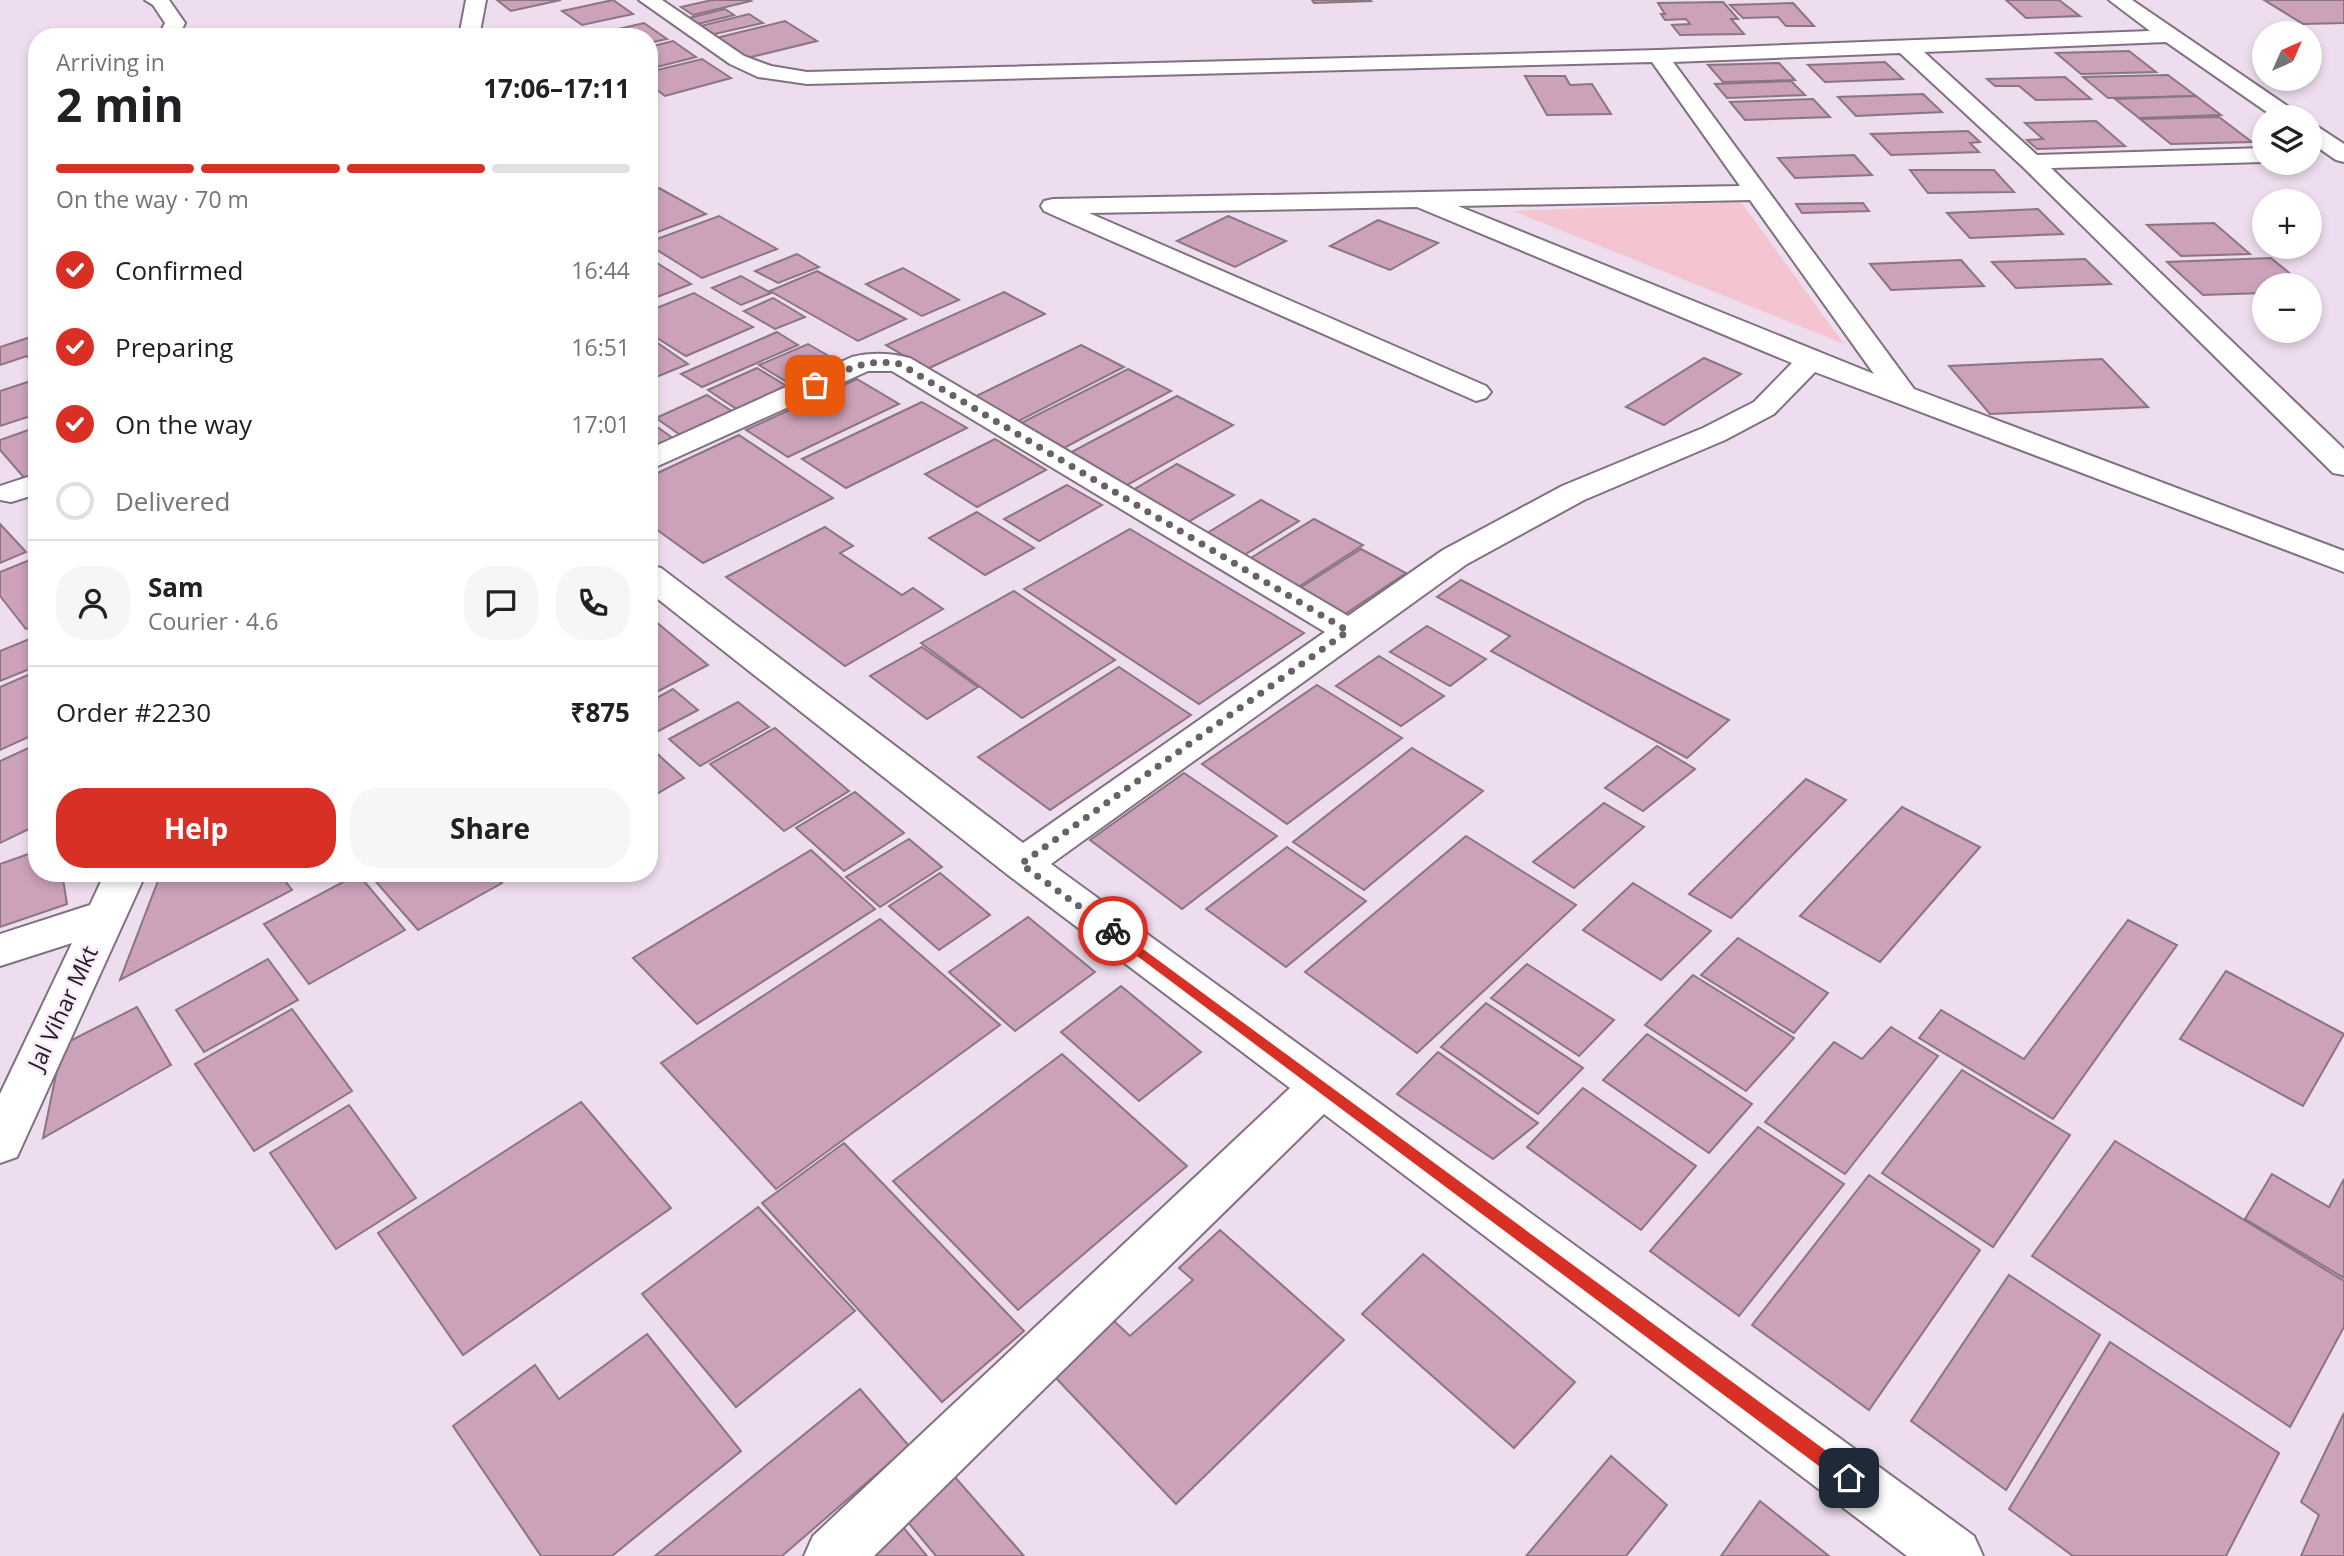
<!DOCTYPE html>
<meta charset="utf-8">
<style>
:root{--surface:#fff;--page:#f6f6f6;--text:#202124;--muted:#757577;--line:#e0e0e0;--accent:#d93025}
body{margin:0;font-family:"Open Sans",sans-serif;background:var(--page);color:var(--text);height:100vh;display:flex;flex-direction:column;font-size:26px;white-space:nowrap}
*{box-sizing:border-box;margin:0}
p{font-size:23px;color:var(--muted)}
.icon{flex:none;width:38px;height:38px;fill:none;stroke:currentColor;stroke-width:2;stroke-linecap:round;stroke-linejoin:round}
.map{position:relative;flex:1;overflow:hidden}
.details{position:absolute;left:28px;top:28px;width:630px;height:854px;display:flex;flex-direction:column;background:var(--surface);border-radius:28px;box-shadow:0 4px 10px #0003}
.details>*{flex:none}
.needle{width:46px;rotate:45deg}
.controls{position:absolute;left:2252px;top:21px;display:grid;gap:14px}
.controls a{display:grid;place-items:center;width:70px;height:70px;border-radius:50%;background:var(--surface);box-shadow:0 4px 10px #0003;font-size:35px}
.pin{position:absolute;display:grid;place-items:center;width:60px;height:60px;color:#fff;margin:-30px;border-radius:14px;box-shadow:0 4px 10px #0006}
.courier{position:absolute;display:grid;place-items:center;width:70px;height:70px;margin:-35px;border:5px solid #d93025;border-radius:50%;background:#fff;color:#222;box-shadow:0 2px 9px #0007}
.headline em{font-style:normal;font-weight:700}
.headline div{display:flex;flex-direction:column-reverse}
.headline{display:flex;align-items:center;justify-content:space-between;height:119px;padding:0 28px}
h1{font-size:46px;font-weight:700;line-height:52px}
.bar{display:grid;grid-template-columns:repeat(4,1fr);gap:10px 7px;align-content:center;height:84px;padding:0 28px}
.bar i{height:9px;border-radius:5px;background:var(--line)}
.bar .active{background:var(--accent)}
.bar p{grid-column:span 4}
.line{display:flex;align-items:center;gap:18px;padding:0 28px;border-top:2px solid var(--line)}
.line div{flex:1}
.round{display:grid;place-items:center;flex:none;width:74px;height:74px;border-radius:28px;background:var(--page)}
ol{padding:0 28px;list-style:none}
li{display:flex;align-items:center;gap:21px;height:77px}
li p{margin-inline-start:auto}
li .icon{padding:7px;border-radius:50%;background:var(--accent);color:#fff;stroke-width:4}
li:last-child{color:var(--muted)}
li i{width:38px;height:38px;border:4px solid var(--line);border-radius:50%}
.primary-button{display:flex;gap:14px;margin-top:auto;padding:14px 28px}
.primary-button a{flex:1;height:80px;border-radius:28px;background:var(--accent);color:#fff;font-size:28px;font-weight:700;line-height:80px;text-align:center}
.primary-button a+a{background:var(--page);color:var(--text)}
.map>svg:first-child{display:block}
.green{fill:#f4c5d1}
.building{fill:#cca1ba;stroke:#8a7681;stroke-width:2}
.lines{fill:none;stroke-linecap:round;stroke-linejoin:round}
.minor-casing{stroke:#807180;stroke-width:4}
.minor{fill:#fff;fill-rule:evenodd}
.route{fill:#d93025}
.done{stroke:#696069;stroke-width:7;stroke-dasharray:0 12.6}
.labels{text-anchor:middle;stroke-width:5;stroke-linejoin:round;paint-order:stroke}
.street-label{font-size:23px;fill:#211c22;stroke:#fbeafc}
</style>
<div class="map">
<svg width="2344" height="1556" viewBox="0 0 2344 1556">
<rect width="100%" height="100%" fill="#ede"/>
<path class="green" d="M1741,202L1844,344L1513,211Z"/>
<g class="building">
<path d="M497,0H561L511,11Z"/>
<path d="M613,0L633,14L582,25L562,11Z"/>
<path d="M712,0H749L751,1L693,15L681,7Z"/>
<path d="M1312,0H1370L1371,1L1314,3Z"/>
<path d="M2006,0H2059L2080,16L2026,18Z"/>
<path d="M2264,0H2344V23L2303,24Z"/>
<path d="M1723,2L1738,19H1731L1744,34L1680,35L1672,25L1690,24L1686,19L1665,20L1661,14H1665L1658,3Z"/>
<path d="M1793,3L1814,26H1786L1778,17L1743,18L1730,5Z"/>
<path d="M725,9L734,15L694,25L685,19Z"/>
<path d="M749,14L763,23L706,36L692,28Z"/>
<path d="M785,21L817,41L743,59L712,39Z"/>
<path d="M644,23L667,39L649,43V37L592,35Z"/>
<path d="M450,30L456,37H413Z"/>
<path d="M673,41L696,57L649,69V47Z"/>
<path d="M2129,51L2156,72L2081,74L2056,53Z"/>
<path d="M702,59L731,78L665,96L649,84V72Z"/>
<path d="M1885,62L1903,79L1825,82L1808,65Z"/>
<path d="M1779,63L1795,80L1723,82L1708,65Z"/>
<path d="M2168,75L2196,96L2108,98L2083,77Z"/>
<path d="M1525,76H1565L1570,85L1592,84L1611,114L1547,115Z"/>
<path d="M2065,77L2091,99L2036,100L2019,86H1995L1987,79Z"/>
<path d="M1791,81L1805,95L1727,98L1715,84Z"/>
<path d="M1923,94L1942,112L1856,116L1838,97Z"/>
<path d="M2196,96L2221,115L2139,118L2115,99Z"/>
<path d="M1813,99L1830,117L1745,120L1730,102Z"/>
<path d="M2219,117L2252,142L2171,144L2140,119Z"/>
<path d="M2096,121L2125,146L2037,149L2027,140L2043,139L2025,123Z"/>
<path d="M1968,131L1980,142L1970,143L1979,152L1891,155L1871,134Z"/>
<path d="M1854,155L1872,175L1795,178L1778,158Z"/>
<path d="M1910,170H1994L2014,192L1928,193Z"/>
<path d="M659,188L706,214L649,235V192Z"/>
<path d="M1863,203L1869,211L1802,213L1796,204Z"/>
<path d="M2038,209L2063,234L1970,238L1947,213Z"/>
<path d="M719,216L777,249L702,278L649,245V242Z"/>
<path d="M1228,216L1286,241L1235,267L1177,241Z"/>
<path d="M1378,220L1438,243L1390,270L1330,246Z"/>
<path d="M2214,223L2250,254L2181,256L2147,225Z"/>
<path d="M797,254L819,267L778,283L755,271Z"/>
<path d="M649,258L691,284L649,300Z"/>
<path d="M2271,258L2304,285H2264V293L2203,295L2167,262Z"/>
<path d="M2085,259L2111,284L2016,288L1992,262Z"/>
<path d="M1961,260L1984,286L1891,290L1870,264Z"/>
<path d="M903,268L959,300L922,316L866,284Z"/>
<path d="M817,271L906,319L858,341L770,291Z"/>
<path d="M741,276L771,293L741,305L712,288Z"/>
<path d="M1004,292L1045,314L927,369L886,345Z"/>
<path d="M694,293L753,327L686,356L649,333V311Z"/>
<path d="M773,298L805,317L775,329L744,311Z"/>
<path d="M777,332L798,345L702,387L681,374Z"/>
<path d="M37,335V367L27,356L0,365V347Z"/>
<path d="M649,337L688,364L649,380Z"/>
<path d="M808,344L846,366L797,388L759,365Z"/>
<path d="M1081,345L1124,367L1011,425L968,400Z"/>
<path d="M1704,358L1741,374L1664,425L1626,407Z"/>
<path d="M2102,359L2148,407L1990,414L1949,366Z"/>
<path d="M757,368L795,391L744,414L708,390Z"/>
<path d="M1128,369L1171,391L1060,450L1017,425Z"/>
<path d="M37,379V414L0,426V391Z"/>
<path d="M857,379L899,404L788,457L746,430Z"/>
<path d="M707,395L738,415L686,439L656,418Z"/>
<path d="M1177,396L1233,425L1120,489L1064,456Z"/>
<path d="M922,402L967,428L846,488L802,459Z"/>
<path d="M649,421L677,441L649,453Z"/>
<path d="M37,427V477L27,481L0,450V440Z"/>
<path d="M739,435L833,498L703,563L649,524V477Z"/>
<path d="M995,439L1046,470L977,507L925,474Z"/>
<path d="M1177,464L1234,495L1183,525L1128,493Z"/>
<path d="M1067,485L1102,505L1039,541L1004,519Z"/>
<path d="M1261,500L1299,521L1241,557L1204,535Z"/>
<path d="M977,512L1034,548L985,575L929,538Z"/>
<path d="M1314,519L1363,545L1295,589L1246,561Z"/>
<path d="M0,524L26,552L0,563Z"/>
<path d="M825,527L853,546L840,553L902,595L913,588L943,609L845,666L726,577Z"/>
<path d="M1130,529L1304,633L1199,704L1024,589Z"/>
<path d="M1361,549L1406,573L1345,614L1300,588Z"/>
<path d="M37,557V624L26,629L0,596V572Z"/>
<path d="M1461,580L1729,720L1687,758L1491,651L1510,636L1437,597Z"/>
<path d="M1014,591L1115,660L1022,718L921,643Z"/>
<path d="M649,616L708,665L649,696Z"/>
<path d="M1427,626L1486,659L1450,686L1390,652Z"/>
<path d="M37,636V666L0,681V651Z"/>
<path d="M922,647L978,687L927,719L870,676Z"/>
<path d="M1379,656L1444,696L1401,726L1336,686Z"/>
<path d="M1119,667L1191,715L1050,810L978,757Z"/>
<path d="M37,671V733L0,750V687Z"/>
<path d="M1317,685L1402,738L1287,824L1202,764Z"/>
<path d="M673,689L698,710L649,736V702Z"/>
<path d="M738,702L769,727L700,766L669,739Z"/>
<path d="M775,728L849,791L784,831L710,764Z"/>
<path d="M37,744V825L0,843V761Z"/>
<path d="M1657,746L1695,769L1643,811L1605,788Z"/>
<path d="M1412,748L1483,791L1364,890L1293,842Z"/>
<path d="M652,749L684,778L653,796L649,792V751Z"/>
<path d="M1184,773L1277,836L1182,909L1090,840Z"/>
<path d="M1806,779L1846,800L1731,918L1689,894Z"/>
<path d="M855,792L904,833L844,871L796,828Z"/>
<path d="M1604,803L1644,827L1574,888L1533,862Z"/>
<path d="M1902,807L1980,847L1880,962L1800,916Z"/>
<path d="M1466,836L1576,905L1417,1053L1305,972Z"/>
<path d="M909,839L942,867L880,907L846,877Z"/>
<path d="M1287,847L1366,901L1286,967L1206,909Z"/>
<path d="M811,850L875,909L697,1024L633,958Z"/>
<path d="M37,851V873H62L67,904L0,927V864Z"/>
<path d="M161,873H279L292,890L120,980Z"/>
<path d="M373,873H493L502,883L418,930L370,875Z"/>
<path d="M940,873L990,915L939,950L889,906Z"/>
<path d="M358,874L405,930L309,984L264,924Z"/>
<path d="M1633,883L1711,931L1661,980L1583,930Z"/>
<path d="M1028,917L1095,972L1015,1031L949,972Z"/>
<path d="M880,919L1000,1025L776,1189L661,1063Z"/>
<path d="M2128,920L2177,945L2053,1119L1919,1038L1941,1010L2024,1059Z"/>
<path d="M1738,938L1828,993L1794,1033L1701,975Z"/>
<path d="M268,959L298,1000L204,1052L176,1010Z"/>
<path d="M1527,964L1614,1020L1579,1056L1491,998Z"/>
<path d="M2226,971L2344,1034L2303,1106L2180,1039Z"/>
<path d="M1693,975L1794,1038L1746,1091L1645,1025Z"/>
<path d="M1121,986L1201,1052L1139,1101L1061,1032Z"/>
<path d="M1486,1003L1583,1068L1538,1114L1441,1047Z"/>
<path d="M137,1007L171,1065L43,1138L62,1045Z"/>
<path d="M292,1009L352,1091L254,1151L195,1064Z"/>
<path d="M1891,1027L1938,1056L1845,1174L1765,1122L1834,1042L1862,1059Z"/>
<path d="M1647,1034L1752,1104L1709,1153L1603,1080Z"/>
<path d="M1438,1052L1538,1123L1493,1159L1397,1094Z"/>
<path d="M1062,1054L1187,1166L1018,1310L893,1181Z"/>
<path d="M1962,1070L2070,1135L1993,1247L1882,1173Z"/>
<path d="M1583,1088L1696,1166L1641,1230L1527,1147Z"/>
<path d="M581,1102L671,1208L463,1355L378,1233Z"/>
<path d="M349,1105L416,1198L336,1249L270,1153Z"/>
<path d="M1758,1127L1844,1184L1739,1316L1650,1251Z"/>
<path d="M2115,1141L2344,1281V1327L2290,1427L2032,1256Z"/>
<path d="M844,1143L1024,1331L942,1402L762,1203Z"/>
<path d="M2272,1174L2329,1207L2344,1179V1278L2245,1219Z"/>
<path d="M1869,1175L1980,1250L1869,1410L1752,1325Z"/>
<path d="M758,1207L855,1311L736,1407L642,1294Z"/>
<path d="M1220,1230L1344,1340L1176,1504L1053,1375L1114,1321L1130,1336L1193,1280L1179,1268Z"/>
<path d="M1423,1254L1575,1382L1514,1448L1362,1314Z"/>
<path d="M2009,1275L2100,1335L2006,1490L1911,1421Z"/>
<path d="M647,1334L741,1451L612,1556H541L453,1426L535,1365L559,1399Z"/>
<path d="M2110,1342L2279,1453L2226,1556H2073L2009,1509Z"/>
<path d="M860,1389L909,1446L782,1556H655Z"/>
<path d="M2344,1413V1556H2301L2319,1515L2301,1502Z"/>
<path d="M1611,1456L1667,1505L1626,1556H1526Z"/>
<path d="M947,1468L1024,1556H936L898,1510Z"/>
<path d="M1760,1501L1829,1556H1721Z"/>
<path d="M898,1521L927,1556H859Z"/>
</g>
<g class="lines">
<defs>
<g id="minor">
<path d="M145,0H169L185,23L178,37H158L165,23L153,5Z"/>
<path d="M466,0H486L479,37H459Z"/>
<path d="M639,0H662L744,56L771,66L807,72L1658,50L2150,31L2109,0H2132L2296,112L2299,117H2274L2166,42L1924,52L2037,155L2264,148V162L2051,168L2344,449V475L2333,473L2023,167L1900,53L1673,62L1914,389L2344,551V572L1815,372L1774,414L1725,440L1584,500L1467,564L1051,864L1974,1536L1983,1556H1907L1324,1114L874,1556H804L813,1536L1290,1088L1008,875L649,592V565L661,568L1023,843L1325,632L892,371H868L649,470V449L852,357C872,352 890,353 910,358L1348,616L1443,550L1562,486L1703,428L1754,402L1792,363L1417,207L1089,213L1486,386L1491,392L1486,398L1476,401L1055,216L1044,211L1041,206L1044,201L1053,199L1740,186L1652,62L807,84L758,77L730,64ZM1750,200L1874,374L1458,206Z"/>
<path d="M2310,125L2318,127L2344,144V162L2336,160L2310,142Z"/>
<path d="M37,474V494L11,502L0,500V486Z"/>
<path d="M105,873H146L17,1157L0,1163V1094L72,943L0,966V934L90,905Z"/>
</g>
</defs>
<use href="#minor" class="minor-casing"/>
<use href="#minor" class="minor"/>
</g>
<path class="route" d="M1113,927L1855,1472L1857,1478L1855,1484L1849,1486L1843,1484L1109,935L1107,931Z"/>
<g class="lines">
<path class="done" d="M815,385C846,370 864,358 900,364L1348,631L1021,864L1113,931"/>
</g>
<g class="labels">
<g class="street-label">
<text transform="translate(63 1008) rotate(-65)" y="8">Jal Vihar Mkt</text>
</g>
</g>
</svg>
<div class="controls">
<a><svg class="needle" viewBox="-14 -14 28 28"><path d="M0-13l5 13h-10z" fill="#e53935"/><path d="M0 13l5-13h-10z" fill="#757577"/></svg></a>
<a><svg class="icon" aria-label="layers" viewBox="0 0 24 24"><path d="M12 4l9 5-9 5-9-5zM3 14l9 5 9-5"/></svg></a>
<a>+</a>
<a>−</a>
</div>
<div class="pin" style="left:815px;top:385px;background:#ea580c"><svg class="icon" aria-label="bag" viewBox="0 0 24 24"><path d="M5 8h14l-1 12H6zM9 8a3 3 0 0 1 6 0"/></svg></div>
<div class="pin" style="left:1849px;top:1478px;background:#1f2937"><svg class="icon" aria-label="home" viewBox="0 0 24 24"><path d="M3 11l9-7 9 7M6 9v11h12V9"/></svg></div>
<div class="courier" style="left:1113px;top:931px"><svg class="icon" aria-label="bike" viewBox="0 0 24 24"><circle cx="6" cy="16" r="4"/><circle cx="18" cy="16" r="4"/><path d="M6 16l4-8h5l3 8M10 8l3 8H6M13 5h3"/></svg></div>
<section class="details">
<div class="headline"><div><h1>2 min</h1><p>Arriving in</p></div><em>17:06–17:11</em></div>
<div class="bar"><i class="active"></i><i class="active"></i><i class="active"></i><i></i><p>On the way · 70 m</p></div>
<ol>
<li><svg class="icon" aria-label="check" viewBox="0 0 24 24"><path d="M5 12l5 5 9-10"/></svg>Confirmed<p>16:44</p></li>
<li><svg class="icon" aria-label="check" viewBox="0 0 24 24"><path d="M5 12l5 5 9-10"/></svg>Preparing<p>16:51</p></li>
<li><svg class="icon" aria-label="check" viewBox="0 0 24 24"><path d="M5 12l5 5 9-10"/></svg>On the way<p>17:01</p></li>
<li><i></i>Delivered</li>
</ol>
<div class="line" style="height:126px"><a class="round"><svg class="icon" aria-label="person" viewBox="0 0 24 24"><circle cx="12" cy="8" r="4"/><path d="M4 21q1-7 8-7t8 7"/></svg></a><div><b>Sam</b><p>Courier · 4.6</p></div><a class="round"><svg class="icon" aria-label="chat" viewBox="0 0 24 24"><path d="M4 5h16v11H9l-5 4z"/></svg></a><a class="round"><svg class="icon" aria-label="phone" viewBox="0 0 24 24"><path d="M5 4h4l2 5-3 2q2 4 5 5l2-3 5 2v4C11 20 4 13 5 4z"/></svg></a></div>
<div class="line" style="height:91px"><div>Order #2230</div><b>₹875</b></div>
<div class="primary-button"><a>Help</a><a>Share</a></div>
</section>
</div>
